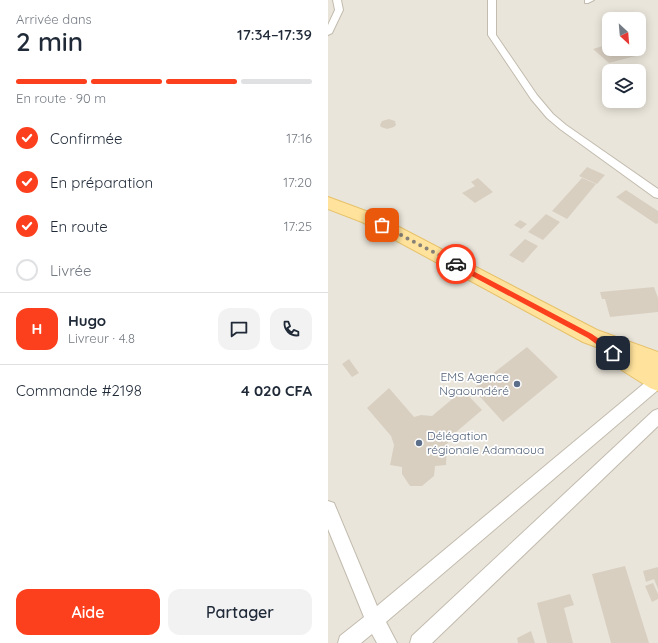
<!DOCTYPE html>
<html lang="fr">
<meta charset="utf-8">
<style>
:root{--surface:#fff;--page:#f2f2f3;--text:#1f2937;--muted:#747a83;--line:#e0e1e3;--accent:#fc3f1d}
body{margin:0;font-family:Quicksand,sans-serif;background:var(--page);color:var(--text);height:100vh;display:flex;flex-direction:column;font-size:15px;white-space:nowrap}
*{box-sizing:border-box;margin:0}
p{font-size:13px;color:var(--muted)}
.icon{flex:none;width:22px;height:22px;fill:none;stroke:currentColor;stroke-width:2;stroke-linecap:round;stroke-linejoin:round}
.map{position:relative;flex:1;overflow:hidden}
.drawer{display:flex;flex-direction:column;background:var(--surface);width:328px}
.drawer>*{flex:none}
.needle{width:26px;rotate:154deg}
.tools{position:absolute;left:274px;top:12px;display:grid;gap:8px}
.tools a{display:grid;place-items:center;width:44px;height:44px;border-radius:8px;background:var(--surface);box-shadow:0 2px 10px #0003;font-size:20px}
.pin{position:absolute;display:grid;place-items:center;width:34px;height:34px;color:#fff;margin:-17px;border-radius:8px;box-shadow:0 2px 6px #0006}
.courier{position:absolute;display:grid;place-items:center;width:40px;height:40px;margin:-20px;border:3px solid #fc3f1d;border-radius:50%;background:#fff;color:#222;box-shadow:0 1px 5px #0007}
.overview em{font-style:normal;font-weight:600}
.overview div{display:flex;flex-direction:column-reverse}
.overview{display:flex;align-items:center;justify-content:space-between;height:68px;padding:0 16px}
h1{font-size:26px;font-weight:600;line-height:30px}
.bar{display:grid;grid-template-columns:repeat(4,1fr);gap:6px 4px;align-content:center;height:48px;padding:0 16px}
.bar i{height:5px;border-radius:3px;background:var(--line)}
.bar .active{background:var(--accent)}
.bar p{grid-column:span 4}
.line{display:flex;align-items:center;gap:10px;padding:0 16px;border-top:1px solid var(--line)}
.line div{flex:1}
.round{display:grid;place-items:center;flex:none;width:42px;height:42px;border-radius:12px;background:var(--page)}
ol{padding:0 16px;list-style:none}
li{display:flex;align-items:center;gap:12px;height:44px}
li p{margin-inline-start:auto}
li .icon{padding:4px;border-radius:50%;background:var(--accent);color:#fff;stroke-width:4}
li:last-child{color:var(--muted)}
li i{width:22px;height:22px;border:2px solid var(--line);border-radius:50%}
.action{display:flex;gap:8px;margin-top:auto;padding:8px 16px}
.action a{flex:1;height:46px;border-radius:12px;background:var(--accent);color:#fff;font-size:16px;font-weight:600;line-height:46px;text-align:center}
.action a+a{background:var(--page);color:var(--text)}
main{display:flex;flex:1;min-height:0}
.map>svg:first-child{display:block}
.residential{fill:#eae5da;fill-rule:evenodd}
.building{fill:#d8cfc1}
.lines{fill:none;stroke-linecap:round;stroke-linejoin:round}
.street-casing{stroke:#c2bbae;stroke-width:2}
.primary-casing{stroke:#e6c16a;stroke-width:2}
.street{fill:#fff;fill-rule:evenodd}
.primary{fill:#ffe39c;fill-rule:evenodd}
.route{fill:#fc3f1d}
.done{stroke:#878178;stroke-width:4;stroke-dasharray:0 7.2}
.service-dot{fill:#5c6f8a;stroke:#fff;stroke-width:1.5}
.labels{text-anchor:middle;stroke-width:3.5;stroke-linejoin:round;paint-order:stroke}
.service-label{font-size:12px;fill:#4e5e75;stroke:#fff;text-anchor:end}
</style>
<main>
<section class="drawer">
<div class="overview"><div><h1>2 min</h1><p>Arrivée dans</p></div><em>17:34–17:39</em></div>
<div class="bar"><i class="active"></i><i class="active"></i><i class="active"></i><i></i><p>En route · 90 m</p></div>
<ol>
<li><svg class="icon" aria-label="check" viewBox="0 0 24 24"><path d="M5 12l5 5 9-10"/></svg>Confirmée<p>17:16</p></li>
<li><svg class="icon" aria-label="check" viewBox="0 0 24 24"><path d="M5 12l5 5 9-10"/></svg>En préparation<p>17:20</p></li>
<li><svg class="icon" aria-label="check" viewBox="0 0 24 24"><path d="M5 12l5 5 9-10"/></svg>En route<p>17:25</p></li>
<li><i></i>Livrée</li>
</ol>
<div class="line" style="height:72px"><b class="round" style="background:var(--accent);color:#fff">H</b><div><b>Hugo</b><p>Livreur · 4.8</p></div><a class="round"><svg class="icon" aria-label="chat" viewBox="0 0 24 24"><path d="M4 5h16v11H9l-5 4z"/></svg></a><a class="round"><svg class="icon" aria-label="phone" viewBox="0 0 24 24"><path d="M5 4h4l2 5-3 2q2 4 5 5l2-3 5 2v4C11 20 4 13 5 4z"/></svg></a></div>
<div class="line" style="height:52px"><div>Commande #2198</div><b>4 020 CFA</b></div>
<div class="action"><a>Aide</a><a>Partager</a></div>
</section>
<div class="map">
<svg width="330" height="643" viewBox="0 0 330 643">
<rect width="100%" height="100%" fill="#f6f3ec"/>
<path class="residential" d="M0,0H330V643H0ZM281,19H311V49H281ZM281,71H311V101H281Z"/>
<g class="building">
<path d="M281,44V49H309L315,54L281,63L265,49Z"/>
<path d="M61,119L67,121L68,125L66,127L59,129L53,127L52,125L54,121Z"/>
<path d="M259,167L277,175L269,184L251,176Z"/>
<path d="M150,178L165,192L147,203L134,193L147,186L143,182Z"/>
<path d="M254,178L268,184L239,219L224,211Z"/>
<path d="M298,190L330,211V223L328,224L288,197Z"/>
<path d="M218,214L232,222L215,240L200,232Z"/>
<path d="M192,220L199,224L193,229L186,225Z"/>
<path d="M197,239L210,246L195,263L181,255Z"/>
<path d="M326,287L330,298V312L282,317L277,299H274L272,292Z"/>
<path d="M199,347L230,377L175,422L145,389Z"/>
<path d="M21,359L31,373L24,377L14,364Z"/>
<path d="M61,388L86,417L93,415L104,416L135,390L154,410L127,433L119,444L118,465L107,466L106,476L94,486H82L74,474V467L62,465L66,445L63,436L39,408Z"/>
<path d="M297,566L321,643H283L264,574Z"/>
<path d="M330,567V589L326,579L318,582L315,571Z"/>
<path d="M325,583L330,594V599L324,602L317,586Z"/>
<path d="M242,594L246,605L236,608L245,643H219L209,603Z"/>
<path d="M203,631L207,643H190L189,638Z"/>
</g>
<g class="lines">
<defs>
<g id="street">
<path d="M5,0H13L15,10L4,33L0,35V25L7,10Z"/>
<path d="M160,0H168V35L209,95L225,114L238,125L330,189V198L326,197L232,129L219,118L203,99L160,35Z"/>
<path d="M257,0H266L260,3H257Z"/>
<path d="M330,375V390L58,622L69,643H49L44,634L33,643H10L12,636L36,617L0,529V501L6,503L49,606L325,376Z"/>
<path d="M330,409V426L104,643H82L84,636L325,411Z"/>
</g>
<path id="primary" d="M0,197L46,214L269,330L330,352V391L322,388L281,362L278,355L279,351L255,342L34,222L0,209Z"/>
</defs>
<use href="#street" class="street-casing"/>
<use href="#primary" class="primary-casing"/>
<use href="#street" class="street"/>
<use href="#primary" class="primary"/>
</g>
<path class="route" d="M128,262L264,334L288,351V355H283L260,338L125,266V263Z"/>
<g class="lines">
<path class="done" d="M54,225L128,264"/>
</g>
<g class="service-dot">
<circle cx="189" cy="384" r="4"/>
<circle cx="91" cy="443" r="4"/>
</g>
<g class="labels">
<g class="service-label">
<text x="181" y="381">EMS Agence<tspan x="181" dy="14">Ngaoundéré</tspan></text>
<text x="99" y="440" text-anchor="start">Délégation<tspan x="99" dy="14">régionale Adamaoua</tspan></text>
</g>
</g>
</svg>
<div class="tools">
<a><svg class="needle" viewBox="-14 -14 28 28"><path d="M0-13l5 13h-10z" fill="#e53935"/><path d="M0 13l5-13h-10z" fill="#747a83"/></svg></a>
<a><svg class="icon" aria-label="layers" viewBox="0 0 24 24"><path d="M12 4l9 5-9 5-9-5zM3 14l9 5 9-5"/></svg></a>
</div>
<div class="pin" style="left:54px;top:225px;background:#ea580c"><svg class="icon" aria-label="bag" viewBox="0 0 24 24"><path d="M5 8h14l-1 12H6zM9 8a3 3 0 0 1 6 0"/></svg></div>
<div class="pin" style="left:285px;top:353px;background:#1f2937"><svg class="icon" aria-label="home" viewBox="0 0 24 24"><path d="M3 11l9-7 9 7M6 9v11h12V9"/></svg></div>
<div class="courier" style="left:128px;top:264px"><svg class="icon" aria-label="car" viewBox="0 0 24 24"><path d="M5 17H2v-5l4-1 3-4h7l3 4 3 1v5h-3M9 17h6M6 11h13"/><circle cx="7" cy="17" r="2"/><circle cx="17" cy="17" r="2"/></svg></div>
</div>
</main>
